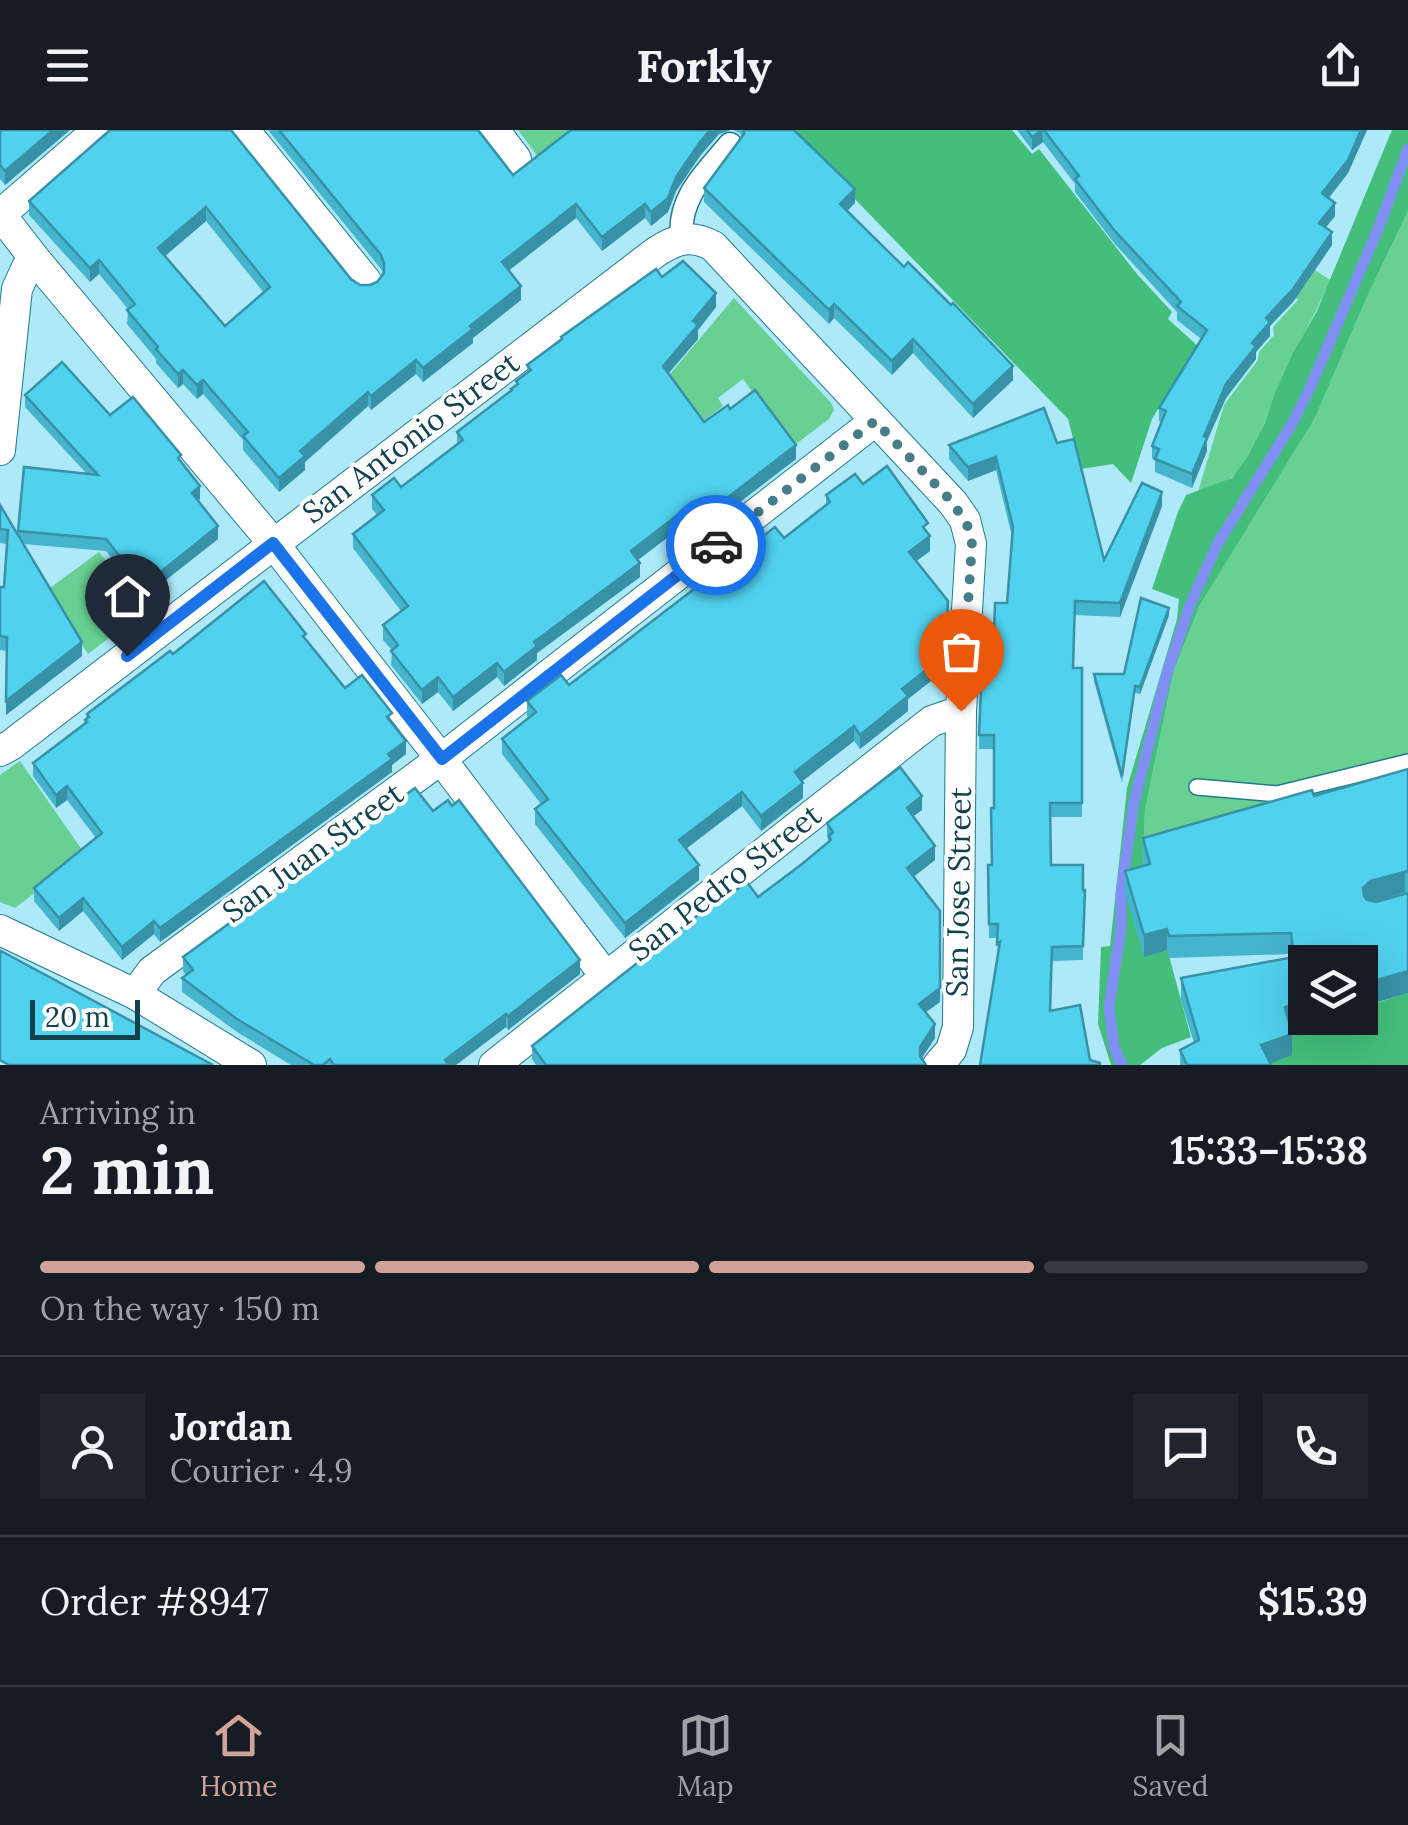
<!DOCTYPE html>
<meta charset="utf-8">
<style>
:root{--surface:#171b24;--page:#20242c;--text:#f1f3f6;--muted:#9ea1a6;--line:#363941;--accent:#d1a298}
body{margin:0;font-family:Lora,serif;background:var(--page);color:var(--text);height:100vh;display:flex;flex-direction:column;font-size:38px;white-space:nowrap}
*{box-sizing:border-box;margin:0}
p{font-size:32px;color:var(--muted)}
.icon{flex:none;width:55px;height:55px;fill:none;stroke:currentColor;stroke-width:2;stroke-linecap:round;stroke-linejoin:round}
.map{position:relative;height:935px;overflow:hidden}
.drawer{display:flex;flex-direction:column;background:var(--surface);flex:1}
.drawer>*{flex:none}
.fabs{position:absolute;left:1288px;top:815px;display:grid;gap:20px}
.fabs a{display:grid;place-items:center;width:90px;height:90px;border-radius:0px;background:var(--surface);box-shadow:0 10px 40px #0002;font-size:50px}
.scale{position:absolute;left:30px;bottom:25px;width:110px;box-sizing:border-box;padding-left:10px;border:5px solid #10414c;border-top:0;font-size:28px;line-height:35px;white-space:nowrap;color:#10414c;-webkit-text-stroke:8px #fefefe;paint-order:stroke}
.pin{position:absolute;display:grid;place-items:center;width:85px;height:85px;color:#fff;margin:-102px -42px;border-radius:50% 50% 50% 0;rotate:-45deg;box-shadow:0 0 10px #0007}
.pin .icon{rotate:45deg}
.courier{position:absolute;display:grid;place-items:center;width:100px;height:100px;margin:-50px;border:8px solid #1a73e8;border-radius:50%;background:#fff;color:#222;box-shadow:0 2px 12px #0007}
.overview em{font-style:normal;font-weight:800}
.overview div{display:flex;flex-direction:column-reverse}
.overview{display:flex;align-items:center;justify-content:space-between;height:170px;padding:0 40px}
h1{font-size:65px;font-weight:800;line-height:75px}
.bar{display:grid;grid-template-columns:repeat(4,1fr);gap:15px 10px;align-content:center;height:120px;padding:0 40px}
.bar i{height:12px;border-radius:8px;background:var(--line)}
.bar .current{background:var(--accent)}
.bar p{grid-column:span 4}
.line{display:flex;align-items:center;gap:25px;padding:0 40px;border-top:2px solid var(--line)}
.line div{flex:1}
.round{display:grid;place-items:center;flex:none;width:105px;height:105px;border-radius:0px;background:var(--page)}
header{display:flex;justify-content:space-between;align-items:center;height:130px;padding:0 40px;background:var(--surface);font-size:45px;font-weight:800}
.dock{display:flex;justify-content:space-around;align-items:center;height:140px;border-top:2px solid var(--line);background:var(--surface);font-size:28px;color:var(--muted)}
.dock a{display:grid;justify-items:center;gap:5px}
.dock .current{color:var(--accent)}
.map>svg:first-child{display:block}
.green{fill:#67d092}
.forest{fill:#43bf7b}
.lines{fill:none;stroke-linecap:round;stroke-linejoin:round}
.stream{stroke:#808ff3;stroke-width:11}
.service-casing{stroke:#207b8e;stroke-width:18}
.pedestrian-casing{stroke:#207b8e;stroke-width:25}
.minor-casing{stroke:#207b8e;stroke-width:32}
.service{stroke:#fff;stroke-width:15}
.pedestrian{stroke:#fff;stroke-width:22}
.minor{stroke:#fff;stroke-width:30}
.wall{fill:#45b4cd;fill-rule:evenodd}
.shaded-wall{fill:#3892a7}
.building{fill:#50d1ee;stroke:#3892a7;stroke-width:2.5;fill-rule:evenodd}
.done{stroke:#477c89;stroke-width:10;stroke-dasharray:0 18}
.route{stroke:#1a73e8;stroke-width:12}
.labels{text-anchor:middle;stroke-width:8;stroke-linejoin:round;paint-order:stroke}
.street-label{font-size:30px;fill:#10414c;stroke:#fefefe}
</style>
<header><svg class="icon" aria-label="menu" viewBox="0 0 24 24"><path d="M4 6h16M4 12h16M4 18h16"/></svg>Forkly<svg class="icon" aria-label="share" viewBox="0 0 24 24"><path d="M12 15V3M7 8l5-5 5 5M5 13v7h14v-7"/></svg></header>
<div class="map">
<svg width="1408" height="935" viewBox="0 0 1408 935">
<rect width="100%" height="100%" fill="#ade9f9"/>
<g class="green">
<path d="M518,0H584L542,32Z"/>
<path d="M1408,81V654L1143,730L1145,680L1174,540L1200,475L1315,288L1366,169Z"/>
<path d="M1295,127L1330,150C1316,184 1297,215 1281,249C1267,280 1260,322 1233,346C1224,355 1208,356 1198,362L1224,275L1258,230L1259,222L1274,205L1273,197L1298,170L1277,148Z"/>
<path d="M734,168L832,274L834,280L829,289L792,317L743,249L718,268L723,276L698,295L665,250Z"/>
<path d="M99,422L146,480L88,524L47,460Z"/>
<path d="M20,631L85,724L15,778L0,772V645Z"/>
</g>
<g class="forest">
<path d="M788,0H1012L1032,24L1039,19L1137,144L1172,182L1168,189L1200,218L1183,238L1152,289L1131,353L1113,334L1081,339L1068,289Z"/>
<path d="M1392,0H1408V81L1366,169L1315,288L1200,475L1174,540L1145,680L1143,730L1191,907L1162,918L1140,935H1111L1098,894L1101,817L1110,816L1127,658L1177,489L1179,469L1152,459L1178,382L1186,365L1232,348L1248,326L1265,293L1275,262L1293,223L1317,181Z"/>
<path d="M1408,863V935H1266L1286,901L1327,888H1360V878Z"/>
</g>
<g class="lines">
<path class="stream" d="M1122,935L1114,917L1109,877L1121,798V763L1134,672L1167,543L1190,475L1218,413L1292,294L1310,258L1378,99L1408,19"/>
<defs>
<path id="service" d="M1197,657L1277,664L1408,632"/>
<path id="pedestrian" d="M682,109C677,68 706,43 730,14"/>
<g id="minor">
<path d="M244,0L366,151"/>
<path d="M494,0L516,29"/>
<path d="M0,84L35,129L273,413L441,629L606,847"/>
<path d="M1,84L98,0"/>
<path d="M0,320L17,159L27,137L35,129"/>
<path d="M0,621L11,615L656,122C676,109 691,104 713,116L953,373L965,390L971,414L961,581L958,897L951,920L938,935"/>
<path d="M0,800L135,864L251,935"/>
<path d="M135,864L152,841L441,629L875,291"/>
<path d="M494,935L919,601L932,591L961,581"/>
</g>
</defs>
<use href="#service" class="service-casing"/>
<use href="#pedestrian" class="pedestrian-casing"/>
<use href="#minor" class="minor-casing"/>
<use href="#service" class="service"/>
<use href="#pedestrian" class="pedestrian"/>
<use href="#minor" class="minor"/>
</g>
<g class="wall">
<path d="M0,0H70L5,55L0,49Z"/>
<path d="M110,0L360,155H370L377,152L383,144L381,139L268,0H478L513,45L571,0H730L719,4L700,26L676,61L668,82L651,96L645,88L602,121L576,88L509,140L521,170L473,208V213L423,252L416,244L371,280L368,276L305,332V340L279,362L243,320V310L203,264L197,269L183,254L178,258L156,233V229L127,194L128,179L99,144L90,152L29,85V71ZM206,91L264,163L225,196L165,126Z"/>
<path d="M733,0H794L855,73L847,81L1013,250L973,288L913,223L892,245L834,188L829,194L704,72V58L742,7L740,3Z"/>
<path d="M1017,0H1367L1348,43L1329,68L1335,86L1326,97L1332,115L1293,172L1270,196V206L1256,222V229L1226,268L1207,311V321L1192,358L1155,342V330L1152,329V316L1161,292L1159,291V278L1201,209L1177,190V182L1114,113L1075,62V54L1043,12L1032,20Z"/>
<path d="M662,147L716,177L698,200V209L668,243L704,292L730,279L796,329L694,407L684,395L638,430L640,447L537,523V530L504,556L497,547L453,581L438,562L422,574L391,535L392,520L383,510V495L401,481L353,418V404L377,385L372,379V365L401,357L457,314V302L511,261V259L516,255V251L527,243V235L561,210V207Z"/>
<path d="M25,265L110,285L181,332L200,369L198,371L218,409L143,468L106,421L23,414L82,526L6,585L7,521L0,520V457H4L7,414L0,413V375L18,405L24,337L86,343L25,277Z"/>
<path d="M1057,313L1104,430L1162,376L1120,487L1075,485L1073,538H1082V687H1050L1051,735L1083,760V830L1052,831L1051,881L1090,930L980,935L998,827L997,808H989L988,735H992L994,678V619H979L980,568L993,530L1007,473L1012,407L996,340L968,351L949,329V315Z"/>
<path d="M863,354L928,404L930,421L917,431L948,486L945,540L908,569V581L860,619L854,611L802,651L803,668L761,701L742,676L686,719L699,750L625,808L535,694V679L541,674L502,624V609L529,588L527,586V571L569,555L784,408L826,375V365Z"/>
<path d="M1169,485L1140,564L1135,563L1122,653L1094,551V544H1124Z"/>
<path d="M306,509L345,558L392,593L406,624L392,635V642L160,812L154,804L122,830L83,781L59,801L34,771V758L96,708L67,670L56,678L33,646V633L85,594L87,584L173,524Z"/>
<path d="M1408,639V762L1373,772L1408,863L1360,877V832L1290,897L1292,925L1270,933L1271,935H1180V920L1194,913L1181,870V848L1292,827L1291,824L1169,828L1167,820L1144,827L1125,762V741L1144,736L1143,730V708L1314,666Z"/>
<path d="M922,680L913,686L935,730L913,747L940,872L926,882L935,908L921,928L926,935H536L532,929V916L725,768L758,767L802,734L829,712L827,706V693Z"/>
<path d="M433,681L580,844L508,900L506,897L456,935H291L237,902L182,862V848L186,845L183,841V827Z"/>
</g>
<g class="shaded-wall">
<path d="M53,0H70L5,55V41Z"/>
<path d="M710,0H730L719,4L700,26L676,61L668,82L651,96V82L700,12Z"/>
<path d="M1042,0L1043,12L1032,20V7Z"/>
<path d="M1361,0H1367L1348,43L1322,76V63Z"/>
<path d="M855,59V73L840,88V74Z"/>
<path d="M1335,73V86L1319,106V93Z"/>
<path d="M576,74V88L502,146V132Z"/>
<path d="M645,74V88L602,121V107Z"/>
<path d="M206,77V91L158,132V118Z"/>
<path d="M1332,102V115L1293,172L1270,196V206L1256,222V229L1226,268L1207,311V321L1192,358V344L1204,306L1226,254L1252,213L1266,188Z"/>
<path d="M99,130V144L90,152V138Z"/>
<path d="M521,156V170L473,208V213L423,252V238L470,196Z"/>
<path d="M716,163V177L698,200V209L663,250V236L693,191Z"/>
<path d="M834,174V188L829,194V180Z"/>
<path d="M913,209V223L892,245V231Z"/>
<path d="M416,230V244L371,280V266Z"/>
<path d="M1013,236V250L973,288V274Z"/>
<path d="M183,240V254L178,258V244Z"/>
<path d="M203,250V264L197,269V255Z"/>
<path d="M368,262V276L305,332V340L279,362V348L300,321Z"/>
<path d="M796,315V329L694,407V393Z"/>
<path d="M996,327V340L968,351V337Z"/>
<path d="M200,356V369L192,376V363Z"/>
<path d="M1162,362V376L1120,487V473Z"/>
<path d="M684,380V395L631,435V421Z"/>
<path d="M218,396V409L143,468V456Z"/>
<path d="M930,406V421L909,436V422Z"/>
<path d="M640,433V447L537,523V530L504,556V542L534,512Z"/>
<path d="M948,471L945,540L908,569V581L860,619V605L902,559Z"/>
<path d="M1169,478V485L1140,564V557Z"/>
<path d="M82,512V526L6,585V571Z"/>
<path d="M497,533V547L453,581V567Z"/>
<path d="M438,547V562L422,574V560Z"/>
<path d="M854,596V611L795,657V642Z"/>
<path d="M406,611V624L392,635V642L160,812V798Z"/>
<path d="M803,653V668L761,701V686Z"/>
<path d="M67,656V670L56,678V665Z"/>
<path d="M742,662V676L679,724V710Z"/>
<path d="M922,666V680L907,691V678Z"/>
<path d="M935,716V730L907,752V738Z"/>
<path d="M699,735V750L625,808V793Z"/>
<path d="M1405,741V762L1370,773L1363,779V758L1370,751Z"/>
<path d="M83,768V781L59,801V788Z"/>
<path d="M940,781V872L919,887V874Z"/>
<path d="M154,791V804L122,830V817Z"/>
<path d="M1167,799V820L1144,827V805Z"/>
<path d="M580,830V844L508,900V886Z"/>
<path d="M1408,841V863L1360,877V855Z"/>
<path d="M1305,871V888H1322L1285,898V877Z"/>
<path d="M506,884V897L456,935H445V930Z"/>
<path d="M935,894V908L920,931V917Z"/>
<path d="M1292,904V925L1266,935L1261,915Z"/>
</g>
<g class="building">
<path d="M0,0H53L5,41L0,35Z"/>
<path d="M110,0H231L351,149L360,155H370L377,152L384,143V133L381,125L279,0H478L513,45L571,0H710L700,12L676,47L668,68L651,82L645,74L602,107L576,74L502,132L521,156L470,196L473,199L423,238L416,230L371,266L368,262L300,321L305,326L279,348L243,306L248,302L203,250L197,255L183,240L178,244L156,219L158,217L127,180L135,174L99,130L90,138L29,71ZM206,77L270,157L225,196L158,118Z"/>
<path d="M744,0H794L855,59L840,74L904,137L908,132L951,175L953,173L1013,236L973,274L913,209L892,231L834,174L829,180L704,58L744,4Z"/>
<path d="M1027,0H1042L1032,7Z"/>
<path d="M1044,0H1361L1348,30L1322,63L1335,73L1319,93L1332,102L1293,159L1266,188L1270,192L1252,213L1256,216L1226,254L1204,306L1207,308L1192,344L1155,329L1159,319L1152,316L1166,281L1159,278L1207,200L1177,176L1181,172L1114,100L1075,49L1079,46Z"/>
<path d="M683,131L716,163L693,191L698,195L663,236L704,292L728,275L730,279L755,260L796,315L694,393L684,380L631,421L640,433L534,512L537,516L504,542L497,533L453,567L438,547L422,560L391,521L398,515L383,495L408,476L353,404L384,380L372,365L394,348L401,357L463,310L457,302L512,260L511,259L518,254L516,251L531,240L527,235L562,209L561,207L656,139L662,147Z"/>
<path d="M62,232L110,285L133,267L181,325L178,328L200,356L192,363L218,396L143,456L106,409L18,401L24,337L98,345L25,265Z"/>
<path d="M1044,278L1057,313L1074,309L1104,430L1142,353L1162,362L1120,473L1075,471L1073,538H1082V673H1050L1051,735H1083V760H1085L1083,816L1052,817L1050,881L1080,875L1090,930L1100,933V935H980L1000,812L997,814L998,794H989L988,735H992L991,678H994V605H979L983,516L993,530L995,473H1007L1013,397L996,327L968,337L949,315Z"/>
<path d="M887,336L928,393L923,397L930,406L909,422L948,471L945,525L902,559L908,566L860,605L854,596L795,642L803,653L761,686L742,662L679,710L699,735L625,793L535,679L548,669L502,609L536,582L527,571L561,545L569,555L775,397L784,408L830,372L826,365L855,344L863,354Z"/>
<path d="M0,375L82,512L6,571L7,507L0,506V457H4L8,400L0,399Z"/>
<path d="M264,451L306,504L303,506L345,558L362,545L392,583L387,587L406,611L388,624L392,629L160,798L154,791L122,817L83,768L59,788L34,758L102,703L67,656L56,665L33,633L87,592L85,590L89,587L87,584L170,521L173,524Z"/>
<path d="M1141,468L1169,478L1140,557L1135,556L1122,646L1094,544H1124Z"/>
<path d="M900,637L922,666L907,678L935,716L907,738L940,781V858L919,874L935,894L920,917V926L926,935H546L532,916L722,766L725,768L747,752L758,767L802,734L831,710L829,706L833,702L827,693Z"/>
<path d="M1408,639V741L1370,751L1363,758L1364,766L1367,770L1376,772L1408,763V841L1360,855V832H1305V871L1285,877L1292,904L1261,915L1271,935H1187L1180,920L1199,910L1181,848L1294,827L1291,803L1169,806L1167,799L1144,805L1125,741L1150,734L1143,708L1312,660L1314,666Z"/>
<path d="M415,658L433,681L448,670L452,676L459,670L580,830L508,886L506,884L445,930L449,935H334L330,929L323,935H314L237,889L182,848L193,840L183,827Z"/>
<path d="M1,821L213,935H9L0,930V824Z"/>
</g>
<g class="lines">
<path class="done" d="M716,415L875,291L953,373L968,397L972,414L961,581"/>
<path class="route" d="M127,526L273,413L442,629L716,415"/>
</g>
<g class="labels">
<g class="street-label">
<text transform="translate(411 308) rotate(-37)" y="10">San Antonio Street</text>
<text transform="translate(313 723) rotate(-36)" y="10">San Juan Street</text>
<text transform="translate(725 753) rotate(-38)" y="10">San Pedro Street</text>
<text transform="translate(959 762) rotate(-89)" y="10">San Jose Street</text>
</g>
</g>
</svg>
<div class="fabs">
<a><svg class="icon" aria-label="layers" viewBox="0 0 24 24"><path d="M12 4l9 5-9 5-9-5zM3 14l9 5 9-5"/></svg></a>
</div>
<div class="scale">20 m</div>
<div class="pin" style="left:961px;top:581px;background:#ea580c"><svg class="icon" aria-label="bag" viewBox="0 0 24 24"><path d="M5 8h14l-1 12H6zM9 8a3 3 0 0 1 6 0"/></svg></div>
<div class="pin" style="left:127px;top:526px;background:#1f2937"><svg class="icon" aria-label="home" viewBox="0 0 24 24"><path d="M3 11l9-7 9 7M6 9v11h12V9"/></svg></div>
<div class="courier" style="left:716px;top:415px"><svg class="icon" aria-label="car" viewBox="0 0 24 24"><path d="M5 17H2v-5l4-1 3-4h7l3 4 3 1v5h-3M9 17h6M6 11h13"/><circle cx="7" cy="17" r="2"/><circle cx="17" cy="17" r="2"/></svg></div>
</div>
<section class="drawer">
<div class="overview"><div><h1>2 min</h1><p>Arriving in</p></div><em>15:33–15:38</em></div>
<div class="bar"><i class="current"></i><i class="current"></i><i class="current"></i><i></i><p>On the way · 150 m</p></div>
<div class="line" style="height:180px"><a class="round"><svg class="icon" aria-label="person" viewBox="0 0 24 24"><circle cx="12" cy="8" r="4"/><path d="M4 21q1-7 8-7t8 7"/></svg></a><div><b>Jordan</b><p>Courier · 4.9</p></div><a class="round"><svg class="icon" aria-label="chat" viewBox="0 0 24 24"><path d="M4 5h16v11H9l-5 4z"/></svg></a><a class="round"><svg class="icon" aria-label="phone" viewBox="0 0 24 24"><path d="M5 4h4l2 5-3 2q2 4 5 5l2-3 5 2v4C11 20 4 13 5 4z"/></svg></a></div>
<div class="line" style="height:130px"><div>Order #8947</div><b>$15.39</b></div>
</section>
<nav class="dock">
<a class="current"><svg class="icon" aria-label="home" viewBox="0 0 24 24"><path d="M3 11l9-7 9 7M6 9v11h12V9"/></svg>Home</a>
<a><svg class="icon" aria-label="map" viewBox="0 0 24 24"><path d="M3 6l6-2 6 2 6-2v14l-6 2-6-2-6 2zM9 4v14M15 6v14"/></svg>Map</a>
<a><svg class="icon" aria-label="saved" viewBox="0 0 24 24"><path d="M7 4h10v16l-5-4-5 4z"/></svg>Saved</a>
</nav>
